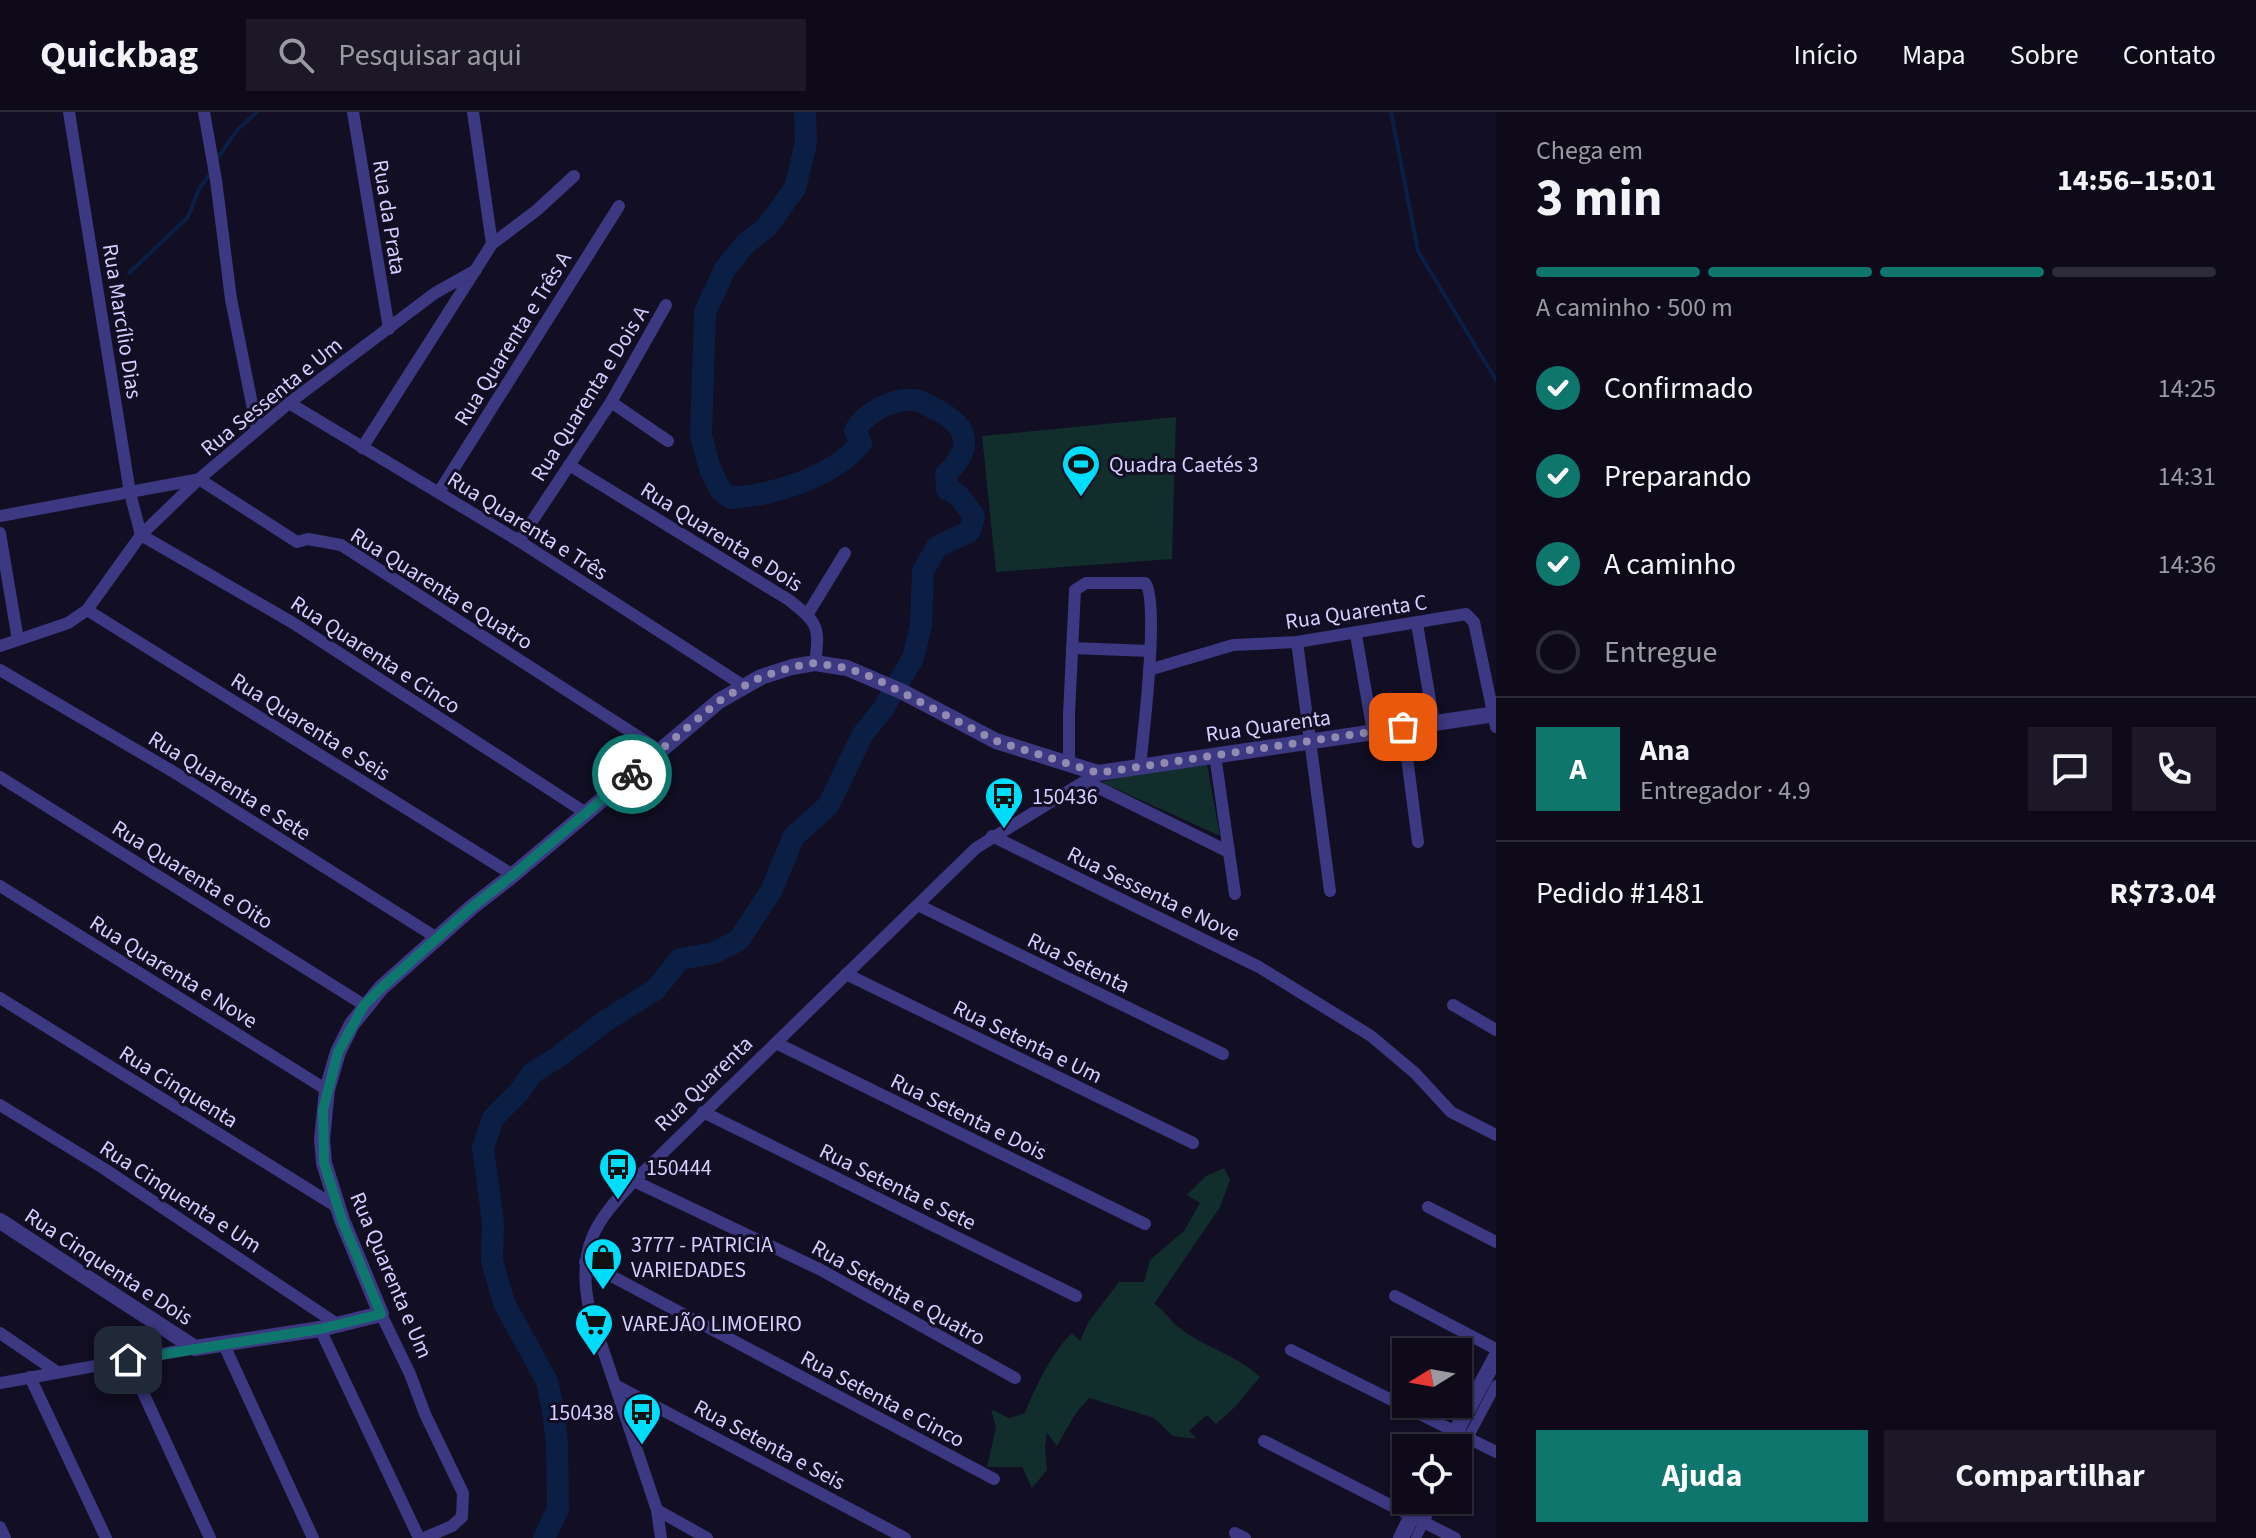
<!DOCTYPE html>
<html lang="pt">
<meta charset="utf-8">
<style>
:root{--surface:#0e0a1a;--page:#1c1827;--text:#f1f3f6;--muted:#9b9aa2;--line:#2e2b39;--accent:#0f766e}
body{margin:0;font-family:"Source Sans 3",sans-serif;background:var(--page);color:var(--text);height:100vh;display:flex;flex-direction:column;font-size:30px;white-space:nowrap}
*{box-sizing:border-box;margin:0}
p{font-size:26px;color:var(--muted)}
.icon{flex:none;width:44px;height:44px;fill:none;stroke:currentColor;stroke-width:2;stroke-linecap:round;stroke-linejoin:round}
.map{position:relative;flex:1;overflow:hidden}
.drawer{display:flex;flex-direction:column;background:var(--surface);width:760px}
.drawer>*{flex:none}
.needle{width:52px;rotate:259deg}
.tools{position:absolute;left:1392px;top:1226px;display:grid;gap:16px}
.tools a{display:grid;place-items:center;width:80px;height:80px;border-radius:0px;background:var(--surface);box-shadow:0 2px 6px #0004,0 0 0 2px var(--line);font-size:40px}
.pin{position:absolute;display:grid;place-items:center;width:68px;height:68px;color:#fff;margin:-34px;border-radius:16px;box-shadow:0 4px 12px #0006}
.courier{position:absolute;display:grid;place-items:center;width:80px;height:80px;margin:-40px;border:6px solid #0f766e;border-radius:50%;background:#fff;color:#222;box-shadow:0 2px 10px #0007}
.overview em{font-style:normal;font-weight:700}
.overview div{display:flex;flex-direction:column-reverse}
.overview{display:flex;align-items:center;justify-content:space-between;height:136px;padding:0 40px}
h1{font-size:52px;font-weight:700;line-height:60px}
.bar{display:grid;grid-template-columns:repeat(4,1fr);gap:12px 8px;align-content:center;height:96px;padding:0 40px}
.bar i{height:10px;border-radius:6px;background:var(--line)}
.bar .current{background:var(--accent)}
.bar p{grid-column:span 4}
.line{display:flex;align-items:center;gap:20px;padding:0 40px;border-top:2px solid var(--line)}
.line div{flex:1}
.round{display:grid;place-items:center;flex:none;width:84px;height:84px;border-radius:0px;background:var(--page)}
ol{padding:0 40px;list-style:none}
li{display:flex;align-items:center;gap:24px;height:88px}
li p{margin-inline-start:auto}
li .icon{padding:8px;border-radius:50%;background:var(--accent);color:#fff;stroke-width:4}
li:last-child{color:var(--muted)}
li i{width:44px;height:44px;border:4px solid var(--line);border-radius:50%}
.action{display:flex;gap:16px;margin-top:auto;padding:16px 40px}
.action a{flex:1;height:92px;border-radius:0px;background:var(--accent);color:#fff;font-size:32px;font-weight:700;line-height:92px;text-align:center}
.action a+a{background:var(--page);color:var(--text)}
header{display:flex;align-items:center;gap:48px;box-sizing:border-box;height:112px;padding:0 40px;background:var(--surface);border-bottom:2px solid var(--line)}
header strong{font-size:38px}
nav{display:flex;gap:44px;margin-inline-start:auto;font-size:28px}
.search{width:560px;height:72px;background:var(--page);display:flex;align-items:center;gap:20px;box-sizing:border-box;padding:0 28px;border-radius:0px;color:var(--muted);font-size:30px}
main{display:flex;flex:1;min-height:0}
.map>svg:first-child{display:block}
.green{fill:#112d2c}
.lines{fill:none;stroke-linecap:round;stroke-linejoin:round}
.stream{stroke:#0b1f44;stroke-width:4}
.river{stroke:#0b1f44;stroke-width:22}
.pedestrian{stroke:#3c3882;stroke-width:10}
.minor{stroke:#3c3882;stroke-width:12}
.tertiary{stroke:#3c3882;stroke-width:16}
.done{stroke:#918bb2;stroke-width:8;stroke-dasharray:0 14.4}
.route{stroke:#0f766e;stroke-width:10}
.labels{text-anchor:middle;stroke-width:6;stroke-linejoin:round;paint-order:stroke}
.street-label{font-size:22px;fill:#d6cfff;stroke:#120e23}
.poi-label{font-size:22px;fill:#d6cfff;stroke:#120e23;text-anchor:start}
</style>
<header>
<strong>Quickbag</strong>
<div class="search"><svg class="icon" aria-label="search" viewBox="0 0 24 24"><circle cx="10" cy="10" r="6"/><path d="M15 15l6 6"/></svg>Pesquisar aqui</div>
<nav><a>Início</a><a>Mapa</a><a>Sobre</a><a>Contato</a></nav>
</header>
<main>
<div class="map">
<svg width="1496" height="1426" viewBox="0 0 1496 1426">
<rect width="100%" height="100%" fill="#120e23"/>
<g class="green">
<path d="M1176,305L1172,447L996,460L982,324Z"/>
<path d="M1206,647L1220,724L1101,670Z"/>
<path d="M1224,1056L1230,1068L1220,1095L1154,1192C1164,1198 1168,1206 1177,1214C1202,1235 1236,1242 1260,1265L1236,1294L1216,1312L1207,1303L1189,1319L1197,1327L1173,1324L1154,1306L1089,1286L1076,1301L1057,1334L1047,1321L1045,1335L1047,1358L1032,1376L1022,1355H987L996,1315L991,1297L1009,1306L1025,1301C1033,1279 1054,1237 1072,1221L1080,1229L1089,1209L1119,1170H1144L1150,1148L1184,1119L1200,1091L1187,1083L1206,1064Z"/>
</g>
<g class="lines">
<g class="stream">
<path d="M1391,0L1418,139L1496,268"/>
<path d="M217,47L237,18L257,0"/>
<path d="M129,161L188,105L199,77L212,59"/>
</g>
<path class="river" d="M544,1426L558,1397L557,1331L553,1298L547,1269L504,1191L492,1149L493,1110L483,1036L493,1006L520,979L532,961L558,945L604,910L656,877L680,847L714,841L739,828L771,779L794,724L828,694L863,622L883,597L913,546L921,513L923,459L937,435L970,419L974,404L958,383L947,377L946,362C973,337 970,315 937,298C930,295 922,288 914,288C893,286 864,301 855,319L861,331C833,365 774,383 731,386L721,379L710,357L701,323L705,200L725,157L746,131L766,116L795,76L806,31L805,0"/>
<g class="pedestrian">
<path d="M1458,1345L1496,1273"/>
<path d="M1416,1426L1435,1388"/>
</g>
<g class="minor">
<path d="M69,0L130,381L141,423"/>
<path d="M204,0L216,68L231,187L257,317"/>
<path d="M353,0L389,217"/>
<path d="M473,0L492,132"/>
<path d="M611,290L668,329"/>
<path d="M289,291L519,429L744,574"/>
<path d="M362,336L492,132L537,98L574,64"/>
<path d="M569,353L789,488C818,511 820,514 815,551"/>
<path d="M199,367L297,430L308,427L341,433L659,638"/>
<path d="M439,380L619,94"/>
<path d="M0,404L195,368"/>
<path d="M0,421L18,528"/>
<path d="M141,423L293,511L586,701"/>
<path d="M519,429L611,290L666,193"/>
<path d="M87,498L513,763"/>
<path d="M807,503L845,441"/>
<path d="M1417,512L1434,611"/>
<path d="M1356,523L1373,620"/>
<path d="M1297,530L1330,779"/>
<path d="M0,534L68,511L87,498L141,423L199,367L289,291L435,181L476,158"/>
<path d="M1072,536L1150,539"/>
<path d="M0,558L172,659L437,826"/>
<path d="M1149,558L1233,533L1297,530L1466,502L1474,510L1496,615"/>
<path d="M1403,615L1418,730"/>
<path d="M1215,643L1235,782"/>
<path d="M1069,652V602L1075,478L1086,471H1145C1160,485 1143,627 1140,654"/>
<path d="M0,665L364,893"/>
<path d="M1087,670L1229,740"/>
<path d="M992,724L1259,855L1371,924L1415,961L1451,1000L1496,1023"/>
<path d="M0,774L327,978"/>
<path d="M918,793L1223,942"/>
<path d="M846,862L1193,1031"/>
<path d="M0,886L337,1095"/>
<path d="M1453,893L1496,918"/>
<path d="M776,931L1145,1112"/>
<path d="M0,993L103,1056L337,1212"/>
<path d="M703,1000L1076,1184"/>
<path d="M634,1069L821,1158L1015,1266"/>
<path d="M1428,1095L1496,1130"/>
<path d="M585,1150L994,1367"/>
<path d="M1395,1184L1496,1237"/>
<path d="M381,1202L410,1262L425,1302L463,1381L462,1405L452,1414L424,1426"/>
<path d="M320,1217L419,1426"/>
<path d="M0,1221L57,1260"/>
<path d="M224,1233L313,1426"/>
<path d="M1291,1238L1496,1340"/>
<path d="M128,1248L210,1426"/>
<path d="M30,1265L106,1426"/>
<path d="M0,1271L195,1236"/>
<path d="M617,1274L905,1426"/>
<path d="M1264,1329L1455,1426"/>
<path d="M657,1398L707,1426"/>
<path d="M0,1415L5,1426"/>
<path d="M1235,1421L1245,1426"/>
<path d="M661,1426L657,1398L589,1196C577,1136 594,1111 634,1069L976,736L1098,661"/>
</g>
<g class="tertiary">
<path d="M0,1109L195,1236L320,1217L381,1202L342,1108L324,1051L322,1027L327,978L338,940L352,912L381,876L472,795L513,763L719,589L761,565L792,555L815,551L847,556L903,580L996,629L1098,661L1496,602"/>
<path d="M1447,1336L1496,1245"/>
<path d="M1401,1426L1420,1388"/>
</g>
</g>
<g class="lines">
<path class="done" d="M632,662L719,589L744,574L761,565L792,555L815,551L847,556L874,566L996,629L1098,661L1403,615"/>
<path class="route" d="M128,1248L320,1217L381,1202L342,1108L324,1051L323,998L338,940L364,893L381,876L472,795L513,763L632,662"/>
</g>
<defs>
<symbol id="stadium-pin" viewBox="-11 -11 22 30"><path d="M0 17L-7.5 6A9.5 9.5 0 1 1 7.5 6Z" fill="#00ddfa" stroke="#120e23"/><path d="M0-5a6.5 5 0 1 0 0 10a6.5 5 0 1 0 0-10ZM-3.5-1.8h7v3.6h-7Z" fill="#111"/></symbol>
<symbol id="bus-pin" viewBox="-11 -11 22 30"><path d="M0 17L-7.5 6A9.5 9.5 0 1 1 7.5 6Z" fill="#00ddfa" stroke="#120e23"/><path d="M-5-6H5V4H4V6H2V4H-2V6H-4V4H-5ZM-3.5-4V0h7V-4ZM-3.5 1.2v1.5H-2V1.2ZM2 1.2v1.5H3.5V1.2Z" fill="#111"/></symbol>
<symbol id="shop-pin" viewBox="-11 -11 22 30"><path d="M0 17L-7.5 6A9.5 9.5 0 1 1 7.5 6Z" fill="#00ddfa" stroke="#120e23"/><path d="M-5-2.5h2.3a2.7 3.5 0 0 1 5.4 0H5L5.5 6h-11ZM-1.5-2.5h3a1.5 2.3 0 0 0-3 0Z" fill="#111"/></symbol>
<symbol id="supermarket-pin" viewBox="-11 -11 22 30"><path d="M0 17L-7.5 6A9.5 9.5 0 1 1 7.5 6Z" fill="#00ddfa" stroke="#120e23"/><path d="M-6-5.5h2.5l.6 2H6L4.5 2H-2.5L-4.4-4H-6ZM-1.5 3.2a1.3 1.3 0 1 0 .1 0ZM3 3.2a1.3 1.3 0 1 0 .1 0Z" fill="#111"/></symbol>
</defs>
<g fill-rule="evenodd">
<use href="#stadium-pin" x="1059" y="330" width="44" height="60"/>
<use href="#bus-pin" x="982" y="662" width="44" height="60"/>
<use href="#bus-pin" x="596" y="1033" width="44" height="60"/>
<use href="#shop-pin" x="581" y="1123" width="44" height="60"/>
<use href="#supermarket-pin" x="572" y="1189" width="44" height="60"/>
<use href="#bus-pin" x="620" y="1278" width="44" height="60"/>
</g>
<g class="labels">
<g class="street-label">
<text transform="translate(390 105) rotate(81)" y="8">Rua da Prata</text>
<text transform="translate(123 209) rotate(81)" y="8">Rua Marcílio Dias</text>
<text transform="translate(512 226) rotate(-58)" y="8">Rua Quarenta e Três A</text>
<text transform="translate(589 281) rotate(-58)" y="8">Rua Quarenta e Dois A</text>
<text transform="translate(271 284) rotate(-39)" y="8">Rua Sessenta e Um</text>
<text transform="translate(528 413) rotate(32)" y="8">Rua Quarenta e Três</text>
<text transform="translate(722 424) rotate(32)" y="8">Rua Quarenta e Dois</text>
<text transform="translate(442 476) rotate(32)" y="8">Rua Quarenta e Quatro</text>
<text transform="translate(1356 499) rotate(-8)" y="8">Rua Quarenta C</text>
<text transform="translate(376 542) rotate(33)" y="8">Rua Quarenta e Cinco</text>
<text transform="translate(1268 613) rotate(-8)" y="8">Rua Quarenta</text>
<text transform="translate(311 614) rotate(32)" y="8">Rua Quarenta e Seis</text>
<text transform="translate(230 673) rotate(32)" y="8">Rua Quarenta e Sete</text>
<text transform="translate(193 762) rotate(32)" y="8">Rua Quarenta e Oito</text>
<text transform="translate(1154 781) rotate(26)" y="8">Rua Sessenta e Nove</text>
<text transform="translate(1079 850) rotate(26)" y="8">Rua Setenta</text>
<text transform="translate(174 859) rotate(32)" y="8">Rua Quarenta e Nove</text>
<text transform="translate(1028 929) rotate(26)" y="8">Rua Setenta e Um</text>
<text transform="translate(703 971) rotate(-44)" y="8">Rua Quarenta</text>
<text transform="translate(179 974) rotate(32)" y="8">Rua Cinquenta</text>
<text transform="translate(969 1004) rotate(26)" y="8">Rua Setenta e Dois</text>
<text transform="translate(898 1074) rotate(26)" y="8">Rua Setenta e Sete</text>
<text transform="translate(181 1084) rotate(33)" y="8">Rua Cinquenta e Um</text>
<text transform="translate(109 1154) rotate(33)" y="8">Rua Cinquenta e Dois</text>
<text transform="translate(392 1163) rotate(67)" y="8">Rua Quarenta e Um</text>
<text transform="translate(899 1180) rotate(29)" y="8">Rua Setenta e Quatro</text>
<text transform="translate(883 1286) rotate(28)" y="8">Rua Setenta e Cinco</text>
<text transform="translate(770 1332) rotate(28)" y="8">Rua Setenta e Seis</text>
</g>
<g class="poi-label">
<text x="1109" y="360">Quadra Caetés 3</text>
<text x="1032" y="692">150436</text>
<text x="646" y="1063">150444</text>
<text x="631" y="1140">3777 - PATRICIA<tspan x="631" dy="25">VARIEDADES</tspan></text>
<text x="622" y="1219">VAREJÃO LIMOEIRO</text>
<text x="614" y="1308" text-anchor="end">150438</text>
</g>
</g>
</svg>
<div class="tools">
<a><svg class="needle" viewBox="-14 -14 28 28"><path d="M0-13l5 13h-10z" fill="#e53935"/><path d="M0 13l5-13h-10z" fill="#9b9aa2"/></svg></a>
<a><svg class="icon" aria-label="locate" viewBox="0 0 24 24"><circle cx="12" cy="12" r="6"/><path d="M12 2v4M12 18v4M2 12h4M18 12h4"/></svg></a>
</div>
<div class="pin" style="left:1403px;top:615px;background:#ea580c"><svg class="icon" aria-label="bag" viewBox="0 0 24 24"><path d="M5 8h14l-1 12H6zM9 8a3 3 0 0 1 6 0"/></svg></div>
<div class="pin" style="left:128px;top:1248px;background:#1f2937"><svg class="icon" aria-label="home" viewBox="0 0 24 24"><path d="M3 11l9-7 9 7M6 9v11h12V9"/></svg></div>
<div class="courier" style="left:632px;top:662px"><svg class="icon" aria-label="bike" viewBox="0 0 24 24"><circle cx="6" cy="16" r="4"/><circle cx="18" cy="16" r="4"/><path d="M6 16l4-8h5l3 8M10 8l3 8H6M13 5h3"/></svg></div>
</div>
<section class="drawer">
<div class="overview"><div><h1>3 min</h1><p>Chega em</p></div><em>14:56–15:01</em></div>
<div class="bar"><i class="current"></i><i class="current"></i><i class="current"></i><i></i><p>A caminho · 500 m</p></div>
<ol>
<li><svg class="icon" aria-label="check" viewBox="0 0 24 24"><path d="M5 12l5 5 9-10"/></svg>Confirmado<p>14:25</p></li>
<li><svg class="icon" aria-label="check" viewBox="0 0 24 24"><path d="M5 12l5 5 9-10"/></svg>Preparando<p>14:31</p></li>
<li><svg class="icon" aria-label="check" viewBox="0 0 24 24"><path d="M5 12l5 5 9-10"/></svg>A caminho<p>14:36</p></li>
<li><i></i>Entregue</li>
</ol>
<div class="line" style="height:144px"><b class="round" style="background:var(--accent);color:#fff">A</b><div><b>Ana</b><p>Entregador · 4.9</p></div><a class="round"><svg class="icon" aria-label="chat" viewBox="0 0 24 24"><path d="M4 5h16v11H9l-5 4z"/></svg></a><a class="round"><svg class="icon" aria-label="phone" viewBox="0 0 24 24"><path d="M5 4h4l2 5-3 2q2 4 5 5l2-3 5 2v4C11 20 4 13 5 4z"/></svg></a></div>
<div class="line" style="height:104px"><div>Pedido #1481</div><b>R$73.04</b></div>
<div class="action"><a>Ajuda</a><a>Compartilhar</a></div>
</section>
</main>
